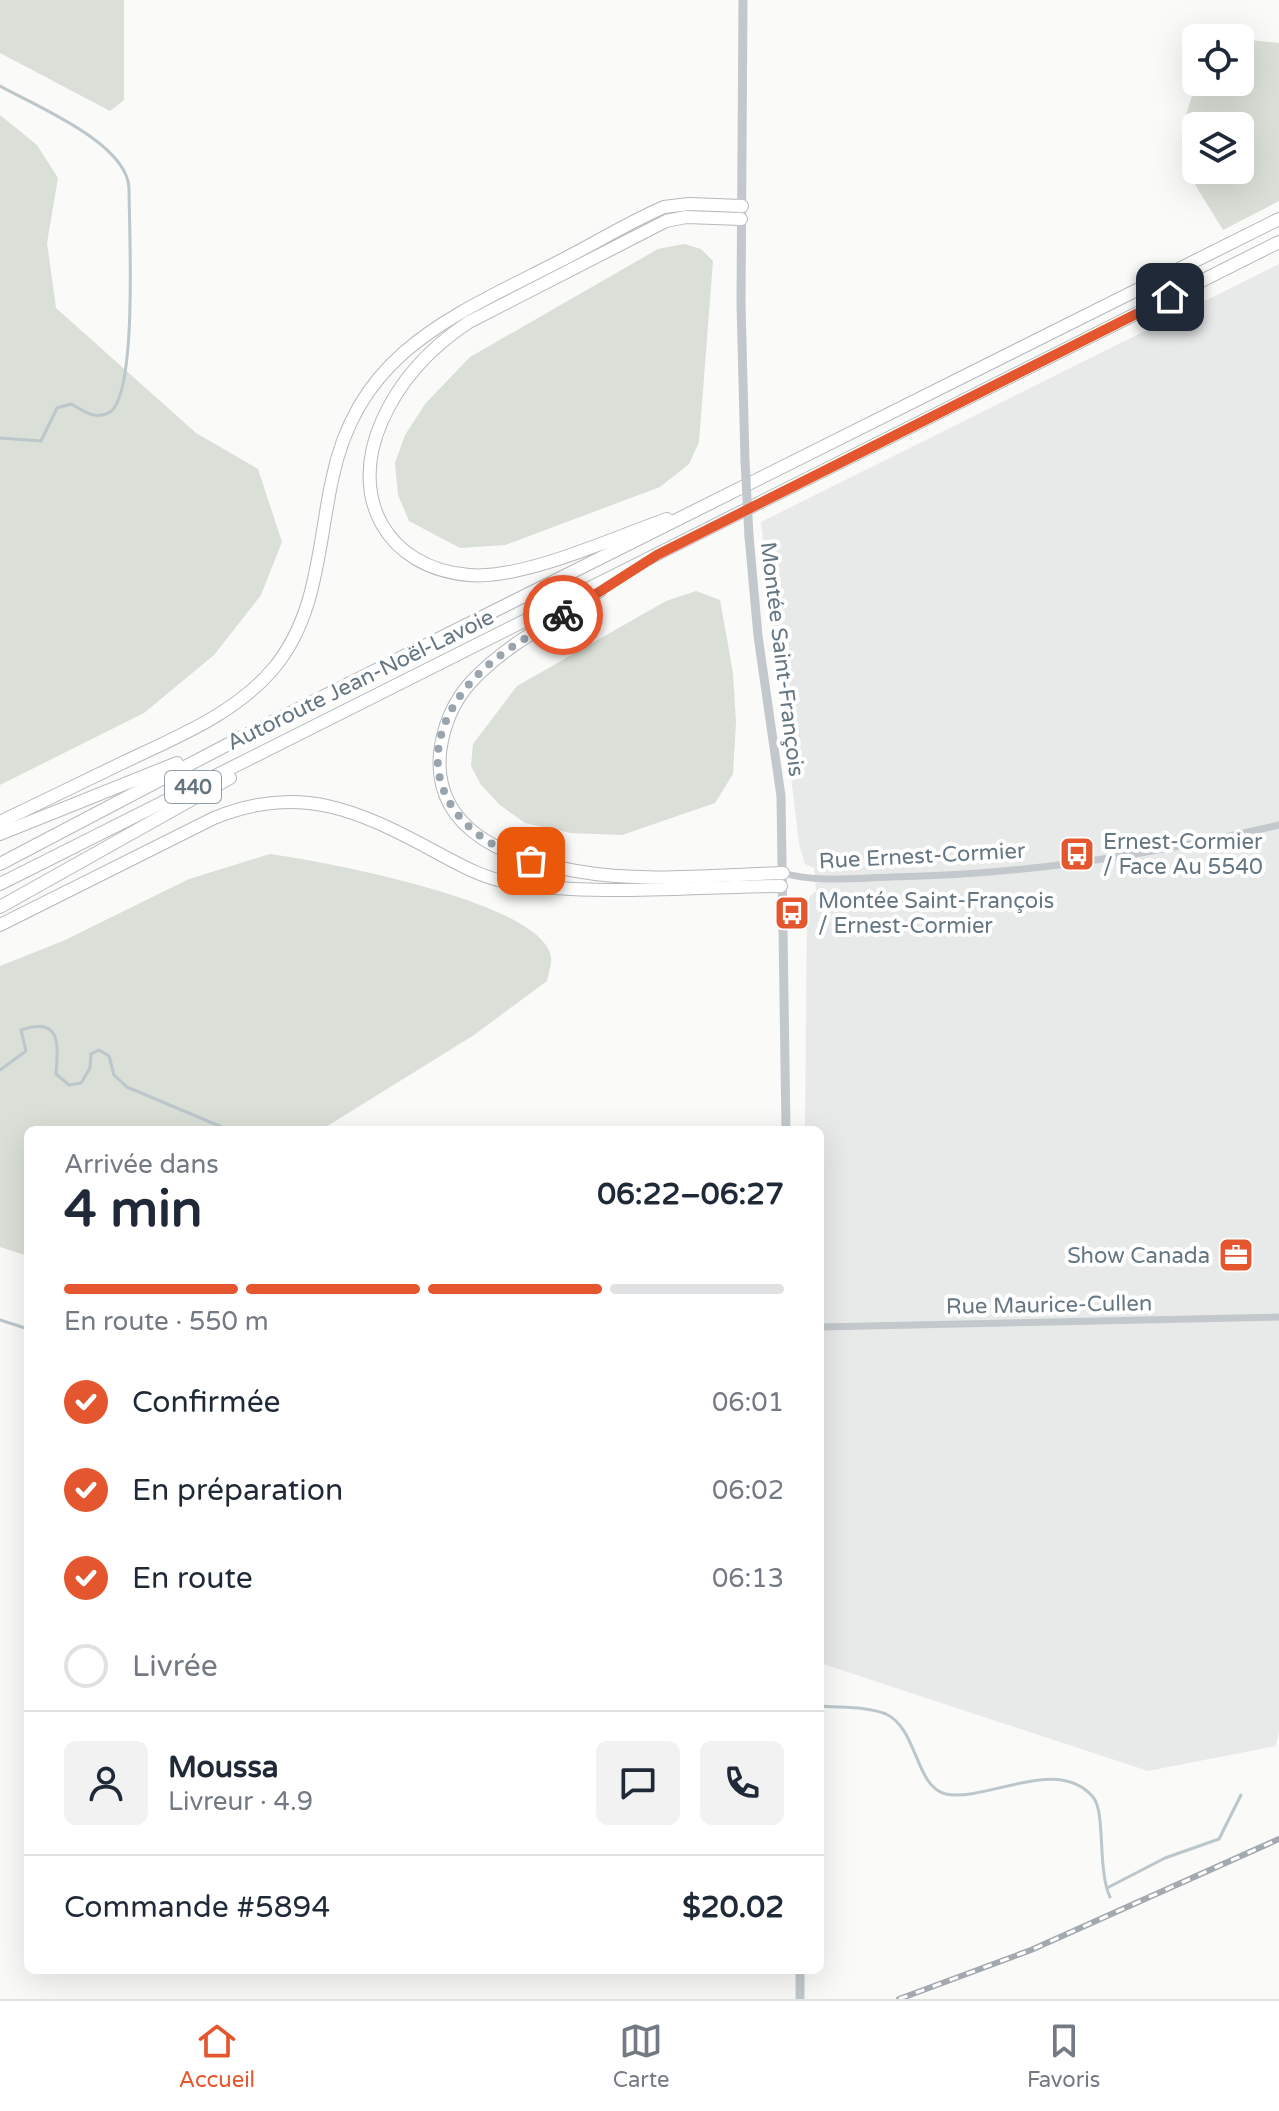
<!DOCTYPE html>
<html lang="fr">
<meta charset="utf-8">
<style>
:root{--surface:#fff;--page:#f2f2f3;--text:#1f2937;--muted:#747a83;--line:#e0e1e3;--accent:#e4572e}
body{margin:0;font-family:"Varela Round",sans-serif;background:var(--page);color:var(--text);height:100vh;display:flex;flex-direction:column;font-size:30px;white-space:nowrap}
*{box-sizing:border-box;margin:0}
p{font-size:26px;color:var(--muted)}
.icon{flex:none;width:44px;height:44px;fill:none;stroke:currentColor;stroke-width:2;stroke-linecap:round;stroke-linejoin:round}
.map{position:relative;flex:1;overflow:hidden}
.details{position:absolute;left:24px;top:1126px;width:800px;height:848px;display:flex;flex-direction:column;background:var(--surface);border-radius:12px;box-shadow:0 8px 32px #0002}
.details>*{flex:none}
.fabs{position:absolute;left:1182px;top:24px;display:grid;gap:16px}
.fabs a{display:grid;place-items:center;width:72px;height:72px;border-radius:12px;background:var(--surface);box-shadow:0 8px 32px #0002;font-size:40px}
.pin{position:absolute;display:grid;place-items:center;width:68px;height:68px;color:#fff;margin:-34px;border-radius:16px;box-shadow:0 4px 12px #0006}
.courier{position:absolute;display:grid;place-items:center;width:80px;height:80px;margin:-40px;border:6px solid #e4572e;border-radius:50%;background:#fff;color:#222;box-shadow:0 2px 10px #0007}
.overview em{font-style:normal;font-weight:700}
.overview div{display:flex;flex-direction:column-reverse}
.overview{display:flex;align-items:center;justify-content:space-between;height:136px;padding:0 40px}
h1{font-size:52px;font-weight:700;line-height:60px}
.bar{display:grid;grid-template-columns:repeat(4,1fr);gap:12px 8px;align-content:center;height:96px;padding:0 40px}
.bar i{height:10px;border-radius:6px;background:var(--line)}
.bar .active{background:var(--accent)}
.bar p{grid-column:span 4}
.line{display:flex;align-items:center;gap:20px;padding:0 40px;border-top:2px solid var(--line)}
.line div{flex:1}
.round{display:grid;place-items:center;flex:none;width:84px;height:84px;border-radius:12px;background:var(--page)}
ol{padding:0 40px;list-style:none}
li{display:flex;align-items:center;gap:24px;height:88px}
li p{margin-inline-start:auto}
li .icon{padding:8px;border-radius:50%;background:var(--accent);color:#fff;stroke-width:4}
li:last-child{color:var(--muted)}
li i{width:44px;height:44px;border:4px solid var(--line);border-radius:50%}
.tabs{display:flex;justify-content:space-around;align-items:center;height:112px;border-top:2px solid var(--line);background:var(--surface);font-size:22px;color:var(--muted)}
.tabs a{display:grid;justify-items:center;gap:4px}
.tabs .active{color:var(--accent)}
.map>svg:first-child{display:block}
.built{fill:#e8e9e9}
.green{fill:#dadfd7;fill-rule:evenodd}
.lines{fill:none;stroke-linecap:round;stroke-linejoin:round}
.stream{stroke:#bbc7cb;stroke-width:3}
.trunk-casing{stroke:#b4b9bd;stroke-width:14}
.motorway-casing{stroke:#b4b9bd;stroke-width:14}
.minor{stroke:#c3c8cc;stroke-width:7}
.tertiary{stroke:#c3c8cc;stroke-width:9}
.trunk{stroke:#fff;stroke-width:12}
.motorway{stroke:#fff;stroke-width:12}
.rail-casing{stroke:#a2aab0;stroke-width:6}
.rail{stroke:#fff;stroke-width:3;stroke-dasharray:9;stroke-linecap:butt}
.tertiary-bridge{stroke:#c3c8cc;stroke-width:9}
.done{stroke:#99a4ac;stroke-width:8;stroke-dasharray:0 14.4}
.route{stroke:#e4572e;stroke-width:10}
.labels{text-anchor:middle;stroke-width:8;stroke-linejoin:round;paint-order:stroke}
.shield{fill:#fff;stroke:#939fa8;stroke-width:2}
.shield-label{font-size:20px;font-weight:bold;fill:#657683}
.street-label{font-size:22px;fill:#657683;stroke:#fff}
.poi-label{font-size:22px;fill:#657683;stroke:#fff;text-anchor:start}
</style>
<div class="map">
<svg width="1279" height="1999" viewBox="0 0 1279 1999">
<rect width="100%" height="100%" fill="#fafaf8"/>
<path class="built" d="M1279,264V1731L1276,1746L1148,1771L820,1663V1130H805L807,907L810,896L816,891L814,868L805,864L799,844L761,522Z"/>
<g class="green">
<path d="M0,0H124V100L110,111L0,53Z"/>
<path d="M1240,39L1279,43V201L1223,230C1183,162 1168,161 1197,82H1240ZM1196,126H1240V170H1196Z"/>
<path d="M0,115L37,145L58,178L47,243L56,308L196,433L258,469L282,542L261,595L214,655L144,713L0,785Z"/>
<path d="M684,244L701,249L713,261L699,442L689,464L660,487L505,545L460,548L409,521L398,495L395,463L405,435L425,404L470,357L658,249Z"/>
<path d="M696,591L720,600L733,673L736,722L733,774L715,803L622,835L571,833L525,823L500,805L481,785L471,766L473,744L517,686L666,601Z"/>
<path d="M270,854C320,861 542,901 551,957C552,964 548,975 547,981L474,1035L321,1130H28V1256L0,1247V966L63,941L189,879Z"/>
</g>
<g class="lines">
<g class="stream">
<path d="M0,86C36,106 127,143 129,188C129,226 138,393 110,412C96,421 84,411 71,404L57,408L41,441L0,438"/>
<path d="M0,1070L26,1051L21,1030C62,1016 58,1045 56,1074L69,1085L81,1083L90,1068L91,1054L99,1050L109,1056L114,1075L127,1087L229,1130"/>
<path d="M0,1320L28,1329"/>
<path d="M820,1706C840,1708 867,1706 886,1714C918,1729 915,1787 946,1794C988,1802 1057,1755 1093,1797C1106,1812 1097,1869 1110,1897"/>
<path d="M1107,1888L1165,1858L1219,1839L1241,1795"/>
</g>
<defs>
<g id="trunk">
<path d="M0,822C40,803 80,783 120,764C174,738 234,715 273,669C318,616 318,545 332,480C358,352 451,317 556,263C592,245 627,223 664,207L689,204L742,206"/>
<path d="M0,925L214,818C299,783 358,810 434,851C458,864 484,879 512,883C600,897 693,886 781,886"/>
</g>
<g id="motorway">
<path d="M667,519C615,537 523,580 469,575C386,568 348,497 382,421C400,380 431,347 469,322L666,221L686,217L741,219"/>
<path d="M600,591C557,619 506,644 471,682C453,702 443,727 440,753C433,832 511,860 576,871C643,883 715,875 783,873"/>
<path d="M0,834L177,763"/>
<path d="M0,864L240,738L1279,219"/>
<path d="M0,884L1279,242"/>
<path d="M0,907L230,778"/>
</g>
</defs>
<use href="#trunk" class="trunk-casing"/>
<use href="#motorway" class="motorway-casing"/>
<g class="minor">
<path d="M783,873C818,883 856,878 892,877C1023,875 1151,855 1279,825"/>
<path d="M820,1327L1279,1317"/>
</g>
<g class="tertiary">
<path d="M743,0L741,303L745,461"/>
<path d="M749,536L758,636L781,796L786,1130"/>
<path d="M800,1970V1999"/>
</g>
<use href="#trunk" class="trunk"/>
<use href="#motorway" class="motorway"/>
<defs>
<path id="rail" d="M899,1999L1031,1950L1279,1839"/>
</defs>
<use href="#rail" class="rail-casing"/>
<use href="#rail" class="rail"/>
<path class="tertiary-bridge" d="M745,461L749,536"/>
</g>
<g class="lines">
<path class="done" d="M531,861C448,835 406,764 466,688C491,656 530,636 563,615"/>
<path class="route" d="M563,615L657,555L1170,297"/>
</g>
<defs>
<symbol id="bus-square" viewBox="-11 -11 22 22"><rect x="-9" y="-9" width="18" height="18" rx="4" fill="#e4572e" stroke="#fff"/><path d="M-5-6H5V4H4V6H2V4H-2V6H-4V4H-5ZM-3.5-4V0h7V-4ZM-3.5 1.2v1.5H-2V1.2ZM2 1.2v1.5H3.5V1.2Z" fill="#fff"/></symbol>
<symbol id="office-square" viewBox="-11 -11 22 22"><rect x="-9" y="-9" width="18" height="18" rx="4" fill="#e4572e" stroke="#fff"/><path d="M-6-3h4V-5.5h4V-3h4V5H-6ZM-1-4.5V-3h2v-1.5ZM-6 0V1H6V0Z" fill="#fff"/></symbol>
</defs>
<g fill-rule="evenodd">
<use href="#bus-square" x="1057" y="834" width="40" height="40"/>
<use href="#bus-square" x="772" y="893" width="40" height="40"/>
<use href="#office-square" x="1216" y="1235" width="40" height="40"/>
</g>
<g class="labels">
<rect class="shield" x="165" y="771" width="56" height="32" rx="6"/>
<g class="shield-label">
<text x="193" y="794">440</text>
</g>
<g class="street-label">
<text transform="translate(783 659) rotate(83)" y="8">Montée Saint-François</text>
<text transform="translate(360 679) rotate(-26)" y="8">Autoroute Jean-Noël-Lavoie</text>
<text transform="translate(922 855) rotate(-3)" y="8">Rue Ernest-Cormier</text>
<text transform="translate(1049 1304) rotate(-1)" y="8">Rue Maurice-Cullen</text>
</g>
<g class="poi-label">
<text x="1103" y="849">Ernest-Cormier<tspan x="1103" dy="25">/ Face Au 5540</tspan></text>
<text x="818" y="908">Montée Saint-François<tspan x="818" dy="25">/ Ernest-Cormier</tspan></text>
<text x="1210" y="1263" text-anchor="end">Show Canada</text>
</g>
</g>
</svg>
<div class="fabs">
<a><svg class="icon" aria-label="locate" viewBox="0 0 24 24"><circle cx="12" cy="12" r="6"/><path d="M12 2v4M12 18v4M2 12h4M18 12h4"/></svg></a>
<a><svg class="icon" aria-label="layers" viewBox="0 0 24 24"><path d="M12 4l9 5-9 5-9-5zM3 14l9 5 9-5"/></svg></a>
</div>
<div class="pin" style="left:531px;top:861px;background:#ea580c"><svg class="icon" aria-label="bag" viewBox="0 0 24 24"><path d="M5 8h14l-1 12H6zM9 8a3 3 0 0 1 6 0"/></svg></div>
<div class="pin" style="left:1170px;top:297px;background:#1f2937"><svg class="icon" aria-label="home" viewBox="0 0 24 24"><path d="M3 11l9-7 9 7M6 9v11h12V9"/></svg></div>
<div class="courier" style="left:563px;top:615px"><svg class="icon" aria-label="bike" viewBox="0 0 24 24"><circle cx="6" cy="16" r="4"/><circle cx="18" cy="16" r="4"/><path d="M6 16l4-8h5l3 8M10 8l3 8H6M13 5h3"/></svg></div>
<section class="details">
<div class="overview"><div><h1>4 min</h1><p>Arrivée dans</p></div><em>06:22–06:27</em></div>
<div class="bar"><i class="active"></i><i class="active"></i><i class="active"></i><i></i><p>En route · 550 m</p></div>
<ol>
<li><svg class="icon" aria-label="check" viewBox="0 0 24 24"><path d="M5 12l5 5 9-10"/></svg>Confirmée<p>06:01</p></li>
<li><svg class="icon" aria-label="check" viewBox="0 0 24 24"><path d="M5 12l5 5 9-10"/></svg>En préparation<p>06:02</p></li>
<li><svg class="icon" aria-label="check" viewBox="0 0 24 24"><path d="M5 12l5 5 9-10"/></svg>En route<p>06:13</p></li>
<li><i></i>Livrée</li>
</ol>
<div class="line" style="height:144px"><a class="round"><svg class="icon" aria-label="person" viewBox="0 0 24 24"><circle cx="12" cy="8" r="4"/><path d="M4 21q1-7 8-7t8 7"/></svg></a><div><b>Moussa</b><p>Livreur · 4.9</p></div><a class="round"><svg class="icon" aria-label="chat" viewBox="0 0 24 24"><path d="M4 5h16v11H9l-5 4z"/></svg></a><a class="round"><svg class="icon" aria-label="phone" viewBox="0 0 24 24"><path d="M5 4h4l2 5-3 2q2 4 5 5l2-3 5 2v4C11 20 4 13 5 4z"/></svg></a></div>
<div class="line" style="height:104px"><div>Commande #5894</div><b>$20.02</b></div>
</section>
</div>
<nav class="tabs">
<a class="active"><svg class="icon" aria-label="home" viewBox="0 0 24 24"><path d="M3 11l9-7 9 7M6 9v11h12V9"/></svg>Accueil</a>
<a><svg class="icon" aria-label="map" viewBox="0 0 24 24"><path d="M3 6l6-2 6 2 6-2v14l-6 2-6-2-6 2zM9 4v14M15 6v14"/></svg>Carte</a>
<a><svg class="icon" aria-label="saved" viewBox="0 0 24 24"><path d="M7 4h10v16l-5-4-5 4z"/></svg>Favoris</a>
</nav>
